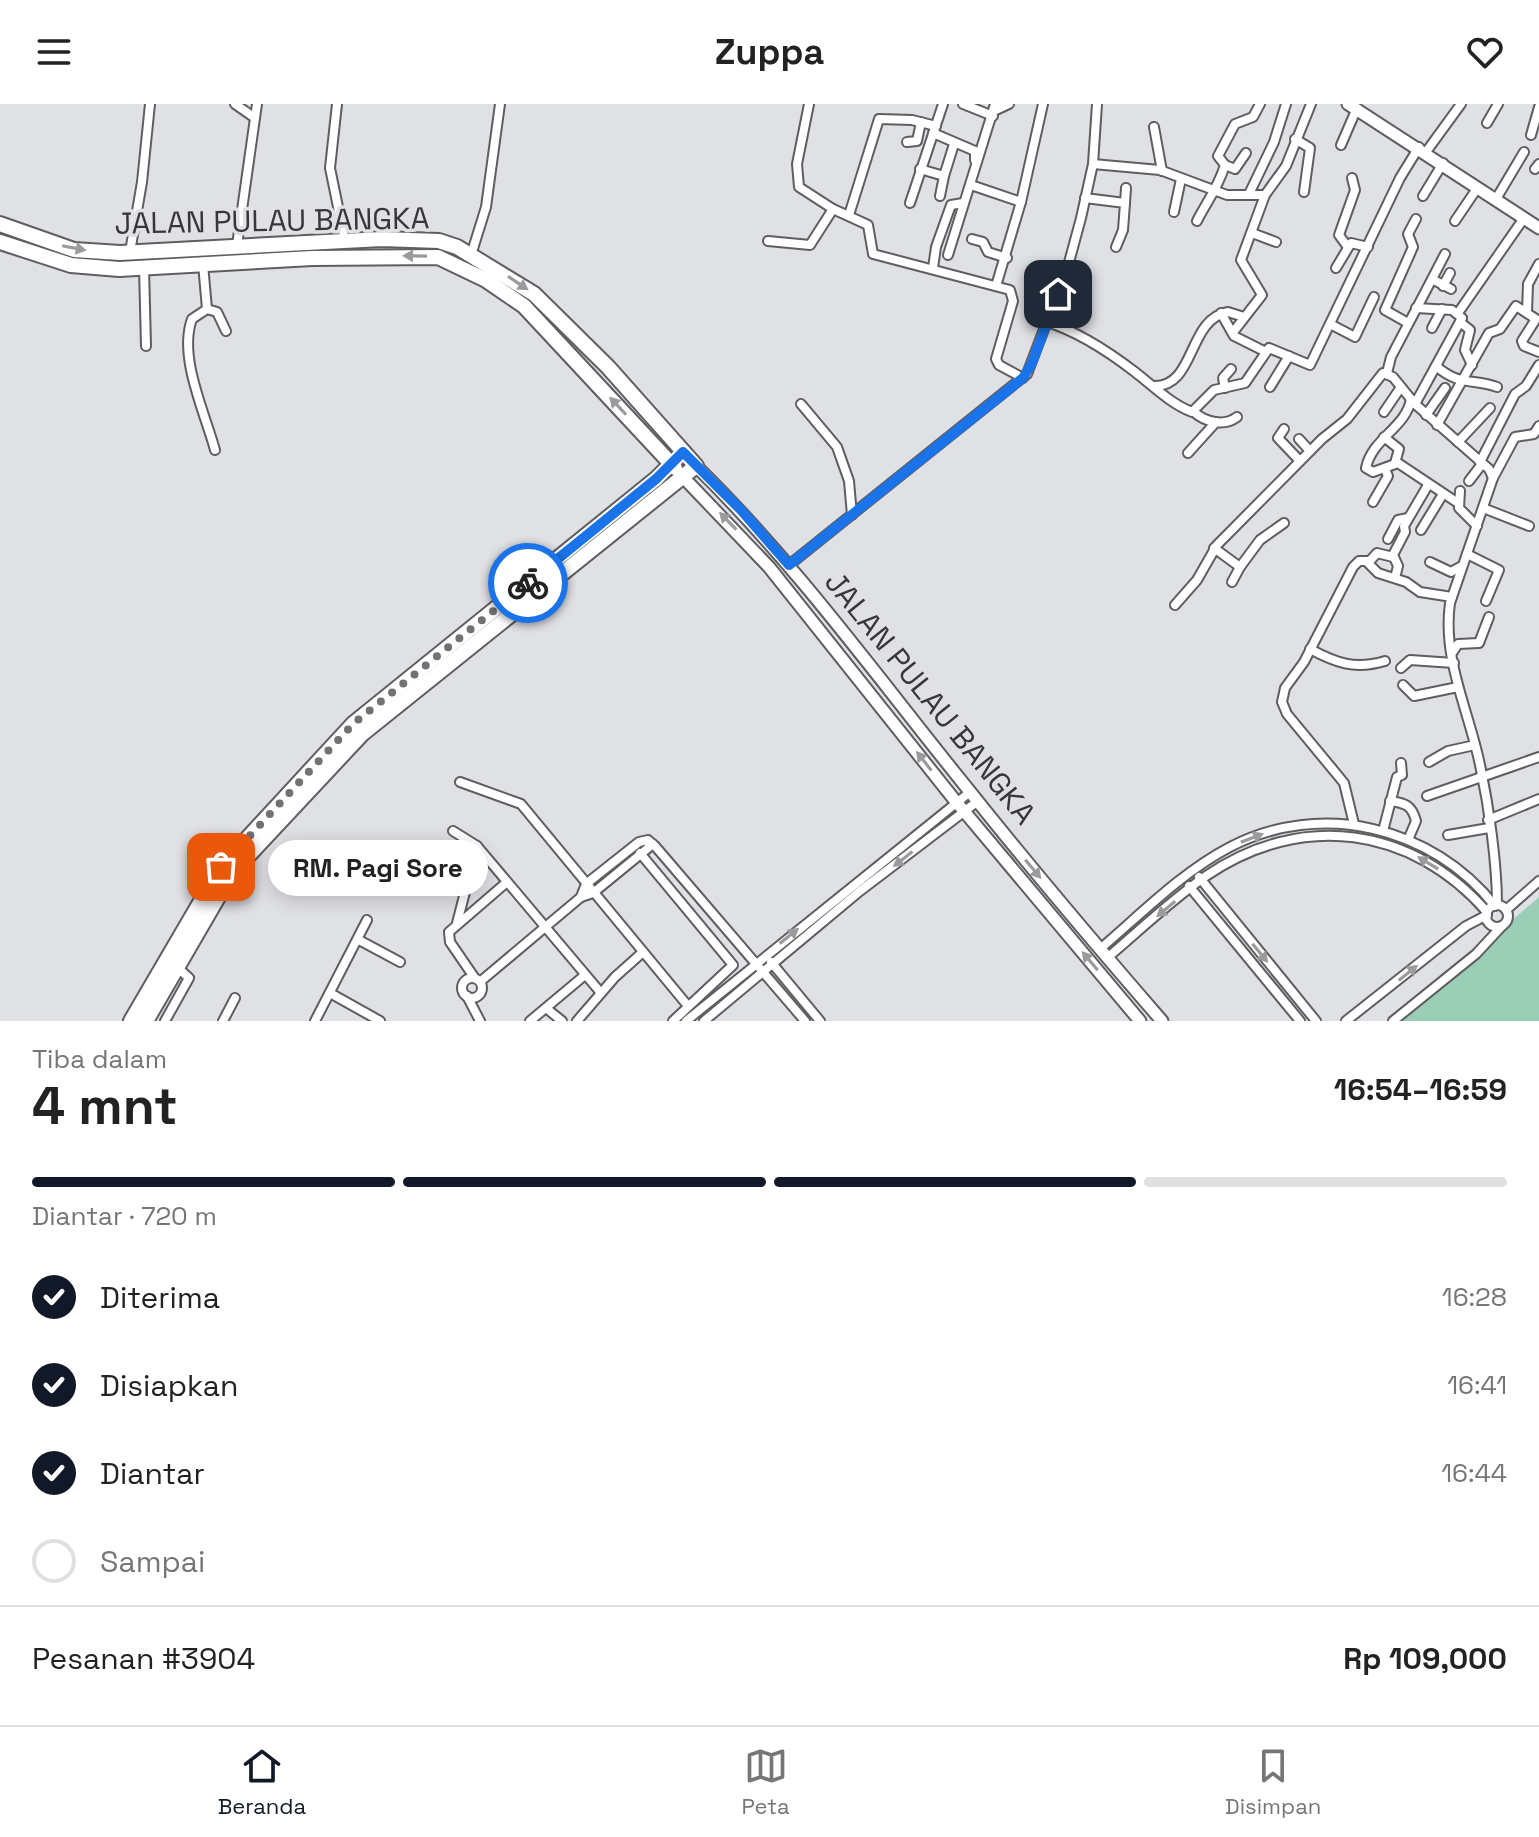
<!DOCTYPE html>
<html lang="id">
<meta charset="utf-8">
<style>
:root{--surface:#fff;--page:#f2f2f2;--text:#222;--muted:#767676;--line:#e0e0e0;--accent:#111827}
body{margin:0;font-family:"Space Grotesk",sans-serif;background:var(--page);color:var(--text);height:100vh;display:flex;flex-direction:column;font-size:30px;white-space:nowrap}
*{box-sizing:border-box;margin:0}
p{font-size:26px;color:var(--muted)}
.icon{flex:none;width:44px;height:44px;fill:none;stroke:currentColor;stroke-width:2;stroke-linecap:round;stroke-linejoin:round}
.map{position:relative;height:917px;overflow:hidden}
.drawer{display:flex;flex-direction:column;background:var(--surface);flex:1}
.drawer>*{flex:none}
.pin{position:absolute;display:grid;place-items:center;width:68px;height:68px;color:#fff;margin:-34px;border-radius:16px;box-shadow:0 4px 12px #0006}
.courier{position:absolute;display:grid;place-items:center;width:80px;height:80px;margin:-40px;border:6px solid #1a73e8;border-radius:50%;background:#fff;color:#222;box-shadow:0 2px 10px #0007}
.bubble{position:absolute;height:56px;border-radius:28px;background:var(--surface);box-shadow:0 4px 20px #0003;font-size:26px;font-weight:800;line-height:56px;text-align:center}
.headline em{font-style:normal;font-weight:800}
.headline div{display:flex;flex-direction:column-reverse}
.headline{display:flex;align-items:center;justify-content:space-between;height:136px;padding:0 32px}
h1{font-size:52px;font-weight:800;line-height:60px}
.bar{display:grid;grid-template-columns:repeat(4,1fr);gap:12px 8px;align-content:center;height:96px;padding:0 32px}
.bar i{height:10px;border-radius:6px;background:var(--line)}
.bar .selected{background:var(--accent)}
.bar p{grid-column:span 4}
.line{display:flex;align-items:center;gap:20px;padding:0 32px;border-top:2px solid var(--line)}
.line div{flex:1}
ol{padding:0 32px;list-style:none}
li{display:flex;align-items:center;gap:24px;height:88px}
li p{margin-inline-start:auto}
li .icon{padding:8px;border-radius:50%;background:var(--accent);color:#fff;stroke-width:4}
li:last-child{color:var(--muted)}
li i{width:44px;height:44px;border:4px solid var(--line);border-radius:50%}
header{display:flex;justify-content:space-between;align-items:center;height:104px;padding:0 32px;background:var(--surface);font-size:36px;font-weight:800}
.dock{display:flex;justify-content:space-around;align-items:center;height:112px;border-top:2px solid var(--line);background:var(--surface);font-size:22px;color:var(--muted)}
.dock a{display:grid;justify-items:center;gap:4px}
.dock .selected{color:var(--accent)}
.map>svg:first-child{display:block}
.green{fill:#9aceb6}
.lines{fill:none;stroke-linecap:round;stroke-linejoin:round}
.minor-casing{stroke:#5e5e62;stroke-width:12}
.secondary-casing{stroke:#5e5e62;stroke-width:15}
.trunk-casing{stroke:#5e5e62;stroke-width:18}
.minor{stroke:#fff;stroke-width:8}
.secondary{stroke:#fff;stroke-width:11}
.trunk{stroke:#fff;stroke-width:14}
.oneway{fill:#9b9b9c}
.done{stroke:#727275;stroke-width:8;stroke-dasharray:0 14.4}
.route{stroke:#1a73e8;stroke-width:10}
.labels{text-anchor:middle;stroke-width:7;stroke-linejoin:round;paint-order:stroke}
.street-label{font-size:30px;fill:#373739;stroke:#e0e1e5}
</style>
<header><svg class="icon" aria-label="menu" viewBox="0 0 24 24"><path d="M4 6h16M4 12h16M4 18h16"/></svg>Zuppa<svg class="icon" aria-label="heart" viewBox="0 0 24 24"><path d="M12 20l-8-8c-3-5 5-10 8-4 3-6 11-1 8 4z"/></svg></header>
<div class="map">
<svg width="1539" height="917" viewBox="0 0 1539 917">
<rect width="100%" height="100%" fill="#e0e1e5"/>
<path class="green" d="M1539,793V917H1395Z"/>
<g class="lines">
<defs>
<g id="minor">
<path d="M235,0L255,14"/>
<path d="M337,0L330,64L345,137"/>
<path d="M809,0L797,60L799,83L833,105L868,121L873,150L1010,186L1013,197L996,255L999,261L1023,274"/>
<path d="M963,0L993,12"/>
<path d="M994,7L1009,0"/>
<path d="M1487,19L1498,0"/>
<path d="M1154,23L1162,67"/>
<path d="M933,29L975,47V56"/>
<path d="M1531,31L1539,3"/>
<path d="M1295,35L1310,44L1304,88"/>
<path d="M907,38L917,37L921,18"/>
<path d="M1341,41L1357,4"/>
<path d="M1426,48L1461,0"/>
<path d="M1093,60L1160,66L1227,91H1265L1241,156L1262,191L1234,227"/>
<path d="M1225,61L1235,65L1246,49"/>
<path d="M920,65L944,72L954,40"/>
<path d="M1535,65L1539,60"/>
<path d="M971,81L1021,98"/>
<path d="M1249,90L1274,38L1286,0"/>
<path d="M1265,91L1286,62L1311,0"/>
<path d="M940,92L944,72"/>
<path d="M1423,92L1443,59"/>
<path d="M1085,94L1125,99L1123,126L1116,143"/>
<path d="M1496,95L1524,48"/>
<path d="M910,99L943,0"/>
<path d="M1125,99L1126,84"/>
<path d="M1174,108L1181,75"/>
<path d="M849,111L879,15L912,16L936,22"/>
<path d="M1197,117C1206,99 1218,84 1225,61L1218,52L1235,20L1253,13L1260,0"/>
<path d="M1455,117L1478,83"/>
<path d="M1252,129L1276,138"/>
<path d="M972,135L983,138L988,148L1007,154"/>
<path d="M768,137L810,141L833,105"/>
<path d="M237,141L257,0"/>
<path d="M1347,142L1339,131L1355,86L1352,74"/>
<path d="M130,148L142,78L150,0"/>
<path d="M472,148L486,103L500,0"/>
<path d="M948,151L995,0"/>
<path d="M203,160L207,205L192,215C178,253 205,309 215,346"/>
<path d="M144,163L146,242"/>
<path d="M933,164L936,143L951,101L963,99"/>
<path d="M1336,164L1351,139L1368,143"/>
<path d="M1432,175L1445,150"/>
<path d="M996,182L1021,98L1043,0"/>
<path d="M1443,182L1450,169"/>
<path d="M207,205L217,208L226,227"/>
<path d="M1527,208L1528,180L1539,160"/>
<path d="M1221,209L1234,232L1266,248"/>
<path d="M1458,209L1524,114"/>
<path d="M1047,218C1079,228 1109,248 1135,268C1153,282 1171,300 1192,308L1214,286L1245,279L1269,244L1310,261L1400,74L1419,43"/>
<path d="M1460,218L1470,226L1465,246L1472,261"/>
<path d="M1408,219L1385,206L1413,143L1408,130L1416,115"/>
<path d="M1332,221L1355,233L1374,193"/>
<path d="M1432,224L1442,205"/>
<path d="M1436,262C1460,283 1474,274 1497,283"/>
<path d="M1387,269L1391,253L1432,175L1451,185"/>
<path d="M1153,282C1196,284 1187,215 1228,208L1244,213"/>
<path d="M1270,283L1289,252"/>
<path d="M1225,284L1223,274L1231,265"/>
<path d="M1411,295C1406,324 1372,334 1366,364L1373,368L1398,359L1458,399"/>
<path d="M801,300L837,343L849,377L852,411"/>
<path d="M1415,300L1462,214L1452,206L1416,204"/>
<path d="M1194,308C1205,318 1224,323 1237,313"/>
<path d="M1384,308L1401,283"/>
<path d="M1426,311L1445,284"/>
<path d="M1437,321L1489,229L1500,225L1516,202L1536,215L1522,237L1524,242L1539,248"/>
<path d="M1284,325L1278,334L1300,357"/>
<path d="M1384,333L1399,345L1395,359"/>
<path d="M1299,335L1310,347"/>
<path d="M1458,338L1490,304"/>
<path d="M1188,349L1216,318"/>
<path d="M1480,358L1515,290L1526,282L1539,261"/>
<path d="M1493,374L1515,333L1534,330L1539,322"/>
<path d="M1469,377L1482,360"/>
<path d="M1460,387L1459,404L1477,422"/>
<path d="M1373,398L1388,372L1385,365"/>
<path d="M1483,404L1529,422"/>
<path d="M1421,426L1443,390"/>
<path d="M1388,435L1398,416L1408,414"/>
<path d="M1214,444L1240,463L1232,478"/>
<path d="M1467,450L1499,466L1486,497"/>
<path d="M1393,453L1377,449L1368,459L1378,469L1406,478L1420,488L1452,493"/>
<path d="M1430,458L1451,468L1460,463"/>
<path d="M789,461L1027,270L1068,162L1081,114L1093,60L1097,0"/>
<path d="M1240,463L1260,436L1284,419"/>
<path d="M1395,474L1398,462L1393,451L1405,428L1404,422L1428,381"/>
<path d="M1175,501L1197,476L1217,441L1322,335L1347,315L1383,269L1393,273L1415,300L1489,365L1493,374L1450,499C1442,555 1469,607 1480,661C1489,703 1497,759 1497,801"/>
<path d="M1310,545C1336,559 1355,566 1385,557"/>
<path d="M1452,549L1458,540L1479,539L1489,513"/>
<path d="M1401,564L1410,556L1454,559"/>
<path d="M1403,581L1414,592L1458,583"/>
<path d="M1429,658L1448,647L1475,641"/>
<path d="M460,678L521,700L688,902"/>
<path d="M1427,692L1539,653"/>
<path d="M1390,697C1405,699 1412,701 1416,717L1408,736"/>
<path d="M1488,716L1539,695"/>
<path d="M1354,720L1344,679L1287,610L1282,598L1285,584L1304,558L1353,463L1359,457H1368"/>
<path d="M453,727L477,742L601,889"/>
<path d="M1383,727L1397,673L1402,671L1401,659"/>
<path d="M1448,731L1489,724"/>
<path d="M653,740L593,789L581,793L586,780L639,738L648,736L655,742L805,917"/>
<path d="M640,749L733,861L673,917"/>
<path d="M1199,773L1316,917"/>
<path d="M1189,782L1300,917"/>
<circle cx="1497" cy="812" r="11"/>
<path d="M1506,806L1539,777"/>
<path d="M457,819L477,742"/>
<path d="M359,836L400,858"/>
<path d="M1100,845C1141,810 1182,768 1230,743C1320,696 1432,722 1495,802"/>
<path d="M1107,854C1139,827 1171,796 1206,772C1301,707 1412,722 1487,808"/>
<path d="M771,858L820,917"/>
<path d="M474,873L450,838L449,828L507,778"/>
<circle cx="472" cy="884" r="10"/>
<path d="M481,877L581,793"/>
<path d="M330,889L380,917"/>
<path d="M467,892L480,917"/>
<path d="M546,904L562,917"/>
<path d="M165,917L189,874L177,863"/>
<path d="M223,917L235,894"/>
<path d="M315,917L367,816"/>
<path d="M530,917L585,871"/>
<path d="M577,917L615,873L643,848"/>
<path d="M686,917L970,688"/>
<path d="M704,917L860,787L978,697"/>
<path d="M1346,917L1466,822L1487,811"/>
<path d="M1393,917L1476,850L1502,822"/>
</g>
<g id="secondary">
<path d="M1348,0L1539,124"/>
<path d="M696,362C797,461 878,574 967,684C1030,763 1096,841 1162,917"/>
<path d="M684,374L769,463L953,694L1140,917"/>
</g>
<g id="trunk">
<path d="M0,120L74,146L120,149L382,135L439,137L457,143L534,190L608,263L696,362L362,630L232,769L146,917"/>
<path d="M0,138L71,161L119,165L312,154L438,153L486,176L524,202L675,364"/>
<path d="M131,917L221,763L353,620L656,375L683,348"/>
</g>
</defs>
<use href="#minor" class="minor-casing"/>
<use href="#secondary" class="secondary-casing"/>
<use href="#trunk" class="trunk-casing"/>
<use href="#minor" class="minor"/>
<use href="#secondary" class="secondary"/>
<use href="#trunk" class="trunk"/>
</g>
<defs><path id="oneway-solid" d="M-6-.8H1V-3.2L6.5 0L1 3.2V.8H-6Z" transform="scale(2)"/></defs>
<g class="oneway">
<use href="#oneway-solid" transform="translate(74 144) rotate(11)"/>
<use href="#oneway-solid" transform="translate(415 152) rotate(-179)"/>
<use href="#oneway-solid" transform="translate(518 179) rotate(34)"/>
<use href="#oneway-solid" transform="translate(618 302) rotate(-133)"/>
<use href="#oneway-solid" transform="translate(728 417) rotate(-134)"/>
<use href="#oneway-solid" transform="translate(924 657) rotate(-128)"/>
<use href="#oneway-solid" transform="translate(1252 734) rotate(-21)"/>
<use href="#oneway-solid" transform="translate(903 755) rotate(142)"/>
<use href="#oneway-solid" transform="translate(1428 759) rotate(-149)"/>
<use href="#oneway-solid" transform="translate(1033 765) rotate(50)"/>
<use href="#oneway-solid" transform="translate(1166 805) rotate(140)"/>
<use href="#oneway-solid" transform="translate(789 832) rotate(-39)"/>
<use href="#oneway-solid" transform="translate(1260 849) rotate(51)"/>
<use href="#oneway-solid" transform="translate(1090 857) rotate(-130)"/>
<use href="#oneway-solid" transform="translate(1408 869) rotate(-39)"/>
</g>
<g class="lines">
<path class="done" d="M221,763L353,620L528,479"/>
<path class="route" d="M528,479L656,375L683,348L741,406L789,461L1023,274L1032,259L1058,190"/>
</g>
<g class="labels">
<g class="street-label">
<text transform="translate(272 117) rotate(-1)" y="10">JALAN PULAU BANGKA</text>
<text transform="translate(930 594) rotate(51)" y="10">JALAN PULAU BANGKA</text>
</g>
</g>
</svg>
<div class="pin" style="left:221px;top:763px;background:#ea580c"><svg class="icon" aria-label="bag" viewBox="0 0 24 24"><path d="M5 8h14l-1 12H6zM9 8a3 3 0 0 1 6 0"/></svg></div>
<div class="pin" style="left:1058px;top:190px;background:#1f2937"><svg class="icon" aria-label="home" viewBox="0 0 24 24"><path d="M3 11l9-7 9 7M6 9v11h12V9"/></svg></div>
<div class="courier" style="left:528px;top:479px"><svg class="icon" aria-label="bike" viewBox="0 0 24 24"><circle cx="6" cy="16" r="4"/><circle cx="18" cy="16" r="4"/><path d="M6 16l4-8h5l3 8M10 8l3 8H6M13 5h3"/></svg></div>
<div class="bubble" style="left:268px;top:736px;width:220px">RM. Pagi Sore</div>
</div>
<section class="drawer">
<div class="headline"><div><h1>4 mnt</h1><p>Tiba dalam</p></div><em>16:54–16:59</em></div>
<div class="bar"><i class="selected"></i><i class="selected"></i><i class="selected"></i><i></i><p>Diantar · 720 m</p></div>
<ol>
<li><svg class="icon" aria-label="check" viewBox="0 0 24 24"><path d="M5 12l5 5 9-10"/></svg>Diterima<p>16:28</p></li>
<li><svg class="icon" aria-label="check" viewBox="0 0 24 24"><path d="M5 12l5 5 9-10"/></svg>Disiapkan<p>16:41</p></li>
<li><svg class="icon" aria-label="check" viewBox="0 0 24 24"><path d="M5 12l5 5 9-10"/></svg>Diantar<p>16:44</p></li>
<li><i></i>Sampai</li>
</ol>
<div class="line" style="height:104px"><div>Pesanan #3904</div><b>Rp 109,000</b></div>
</section>
<nav class="dock">
<a class="selected"><svg class="icon" aria-label="home" viewBox="0 0 24 24"><path d="M3 11l9-7 9 7M6 9v11h12V9"/></svg>Beranda</a>
<a><svg class="icon" aria-label="map" viewBox="0 0 24 24"><path d="M3 6l6-2 6 2 6-2v14l-6 2-6-2-6 2zM9 4v14M15 6v14"/></svg>Peta</a>
<a><svg class="icon" aria-label="saved" viewBox="0 0 24 24"><path d="M7 4h10v16l-5-4-5 4z"/></svg>Disimpan</a>
</nav>
